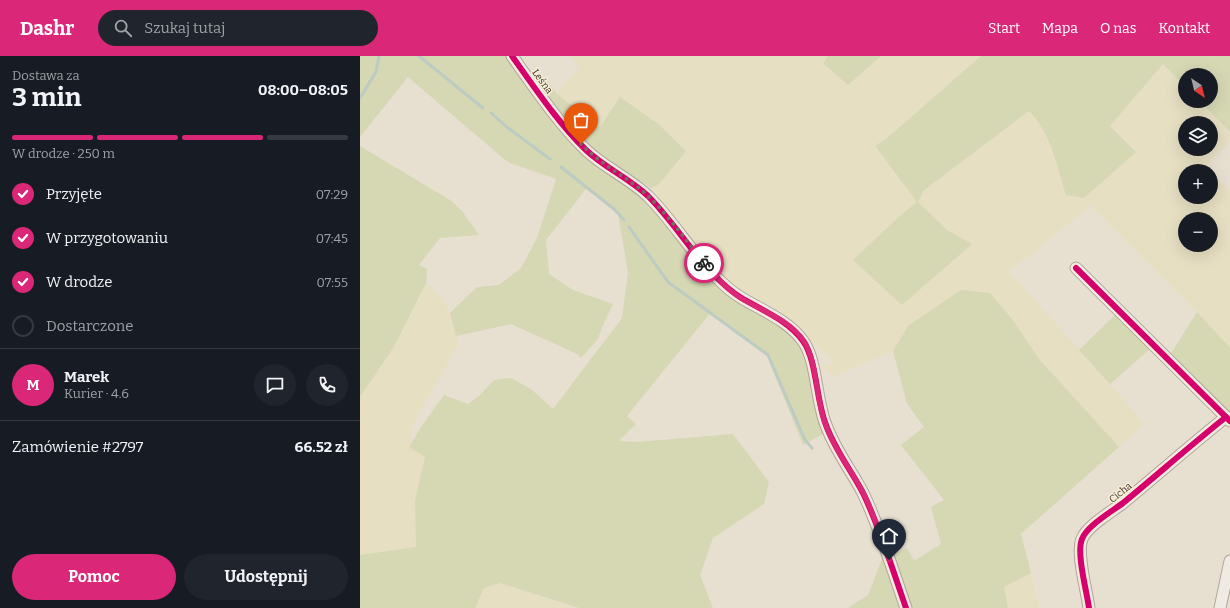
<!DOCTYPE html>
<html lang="pl">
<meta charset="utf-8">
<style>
:root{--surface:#171b24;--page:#20242c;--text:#f1f3f6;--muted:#9ea1a6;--line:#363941;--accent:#db2777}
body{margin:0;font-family:Bitter,serif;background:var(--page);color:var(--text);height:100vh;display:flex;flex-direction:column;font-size:15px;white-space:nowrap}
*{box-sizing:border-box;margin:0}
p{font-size:13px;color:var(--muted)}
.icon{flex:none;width:22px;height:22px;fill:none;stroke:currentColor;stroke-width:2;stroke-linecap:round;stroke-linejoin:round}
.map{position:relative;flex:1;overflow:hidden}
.panel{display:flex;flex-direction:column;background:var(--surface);width:360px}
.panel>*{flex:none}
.needle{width:26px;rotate:145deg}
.fabs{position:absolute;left:818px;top:12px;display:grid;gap:8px}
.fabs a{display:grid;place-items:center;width:40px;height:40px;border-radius:50%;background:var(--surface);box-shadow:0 4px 16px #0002;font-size:20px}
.pin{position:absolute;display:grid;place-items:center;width:34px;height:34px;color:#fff;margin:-41px -17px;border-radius:50% 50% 50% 0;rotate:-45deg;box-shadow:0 0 4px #0007}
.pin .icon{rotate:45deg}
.courier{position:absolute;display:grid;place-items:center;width:40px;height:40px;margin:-20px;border:3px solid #db2777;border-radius:50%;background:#fff;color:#222;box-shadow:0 1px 5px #0007}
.summary em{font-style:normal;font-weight:700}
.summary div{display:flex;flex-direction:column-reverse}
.summary{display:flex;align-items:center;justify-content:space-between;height:68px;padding:0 12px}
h1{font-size:26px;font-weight:700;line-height:30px}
.bar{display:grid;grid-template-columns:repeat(4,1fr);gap:6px 4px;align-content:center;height:48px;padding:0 12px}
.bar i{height:5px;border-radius:3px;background:var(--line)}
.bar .selected{background:var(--accent)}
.bar p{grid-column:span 4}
.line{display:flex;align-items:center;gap:10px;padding:0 12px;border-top:1px solid var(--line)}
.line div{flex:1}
.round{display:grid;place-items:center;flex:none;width:42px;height:42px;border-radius:21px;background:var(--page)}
ol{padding:0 12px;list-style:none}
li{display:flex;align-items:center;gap:12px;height:44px}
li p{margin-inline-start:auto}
li .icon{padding:4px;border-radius:50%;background:var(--accent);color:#fff;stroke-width:4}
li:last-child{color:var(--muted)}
li i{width:22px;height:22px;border:2px solid var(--line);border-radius:50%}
.primary-button{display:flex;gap:8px;margin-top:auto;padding:8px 12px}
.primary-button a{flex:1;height:46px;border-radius:24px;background:var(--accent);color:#fff;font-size:16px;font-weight:700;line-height:46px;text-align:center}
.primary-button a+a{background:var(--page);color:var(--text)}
header{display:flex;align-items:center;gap:24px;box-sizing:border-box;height:56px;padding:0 20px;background:var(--accent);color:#fff}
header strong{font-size:19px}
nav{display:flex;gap:22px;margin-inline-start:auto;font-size:14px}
.search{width:280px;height:36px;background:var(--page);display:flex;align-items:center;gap:10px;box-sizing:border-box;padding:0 14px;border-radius:22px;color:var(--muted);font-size:15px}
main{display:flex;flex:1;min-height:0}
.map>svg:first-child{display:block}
.farmland{fill:#e6dfc2;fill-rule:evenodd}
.green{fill:#d6d7b3}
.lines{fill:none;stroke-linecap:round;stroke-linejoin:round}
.stream{stroke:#bcccc2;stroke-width:3}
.street-casing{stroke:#ada599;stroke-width:13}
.street{stroke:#efebe3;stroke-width:11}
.cycleway-casing{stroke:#f7eed8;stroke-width:8}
.cycleway{stroke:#d6006c;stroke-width:6}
.done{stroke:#786c5e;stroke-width:4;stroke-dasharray:0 7.2}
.route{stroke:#db2777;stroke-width:5}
.labels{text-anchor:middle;stroke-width:3;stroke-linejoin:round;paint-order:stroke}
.street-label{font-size:10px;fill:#3d2e20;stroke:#f7eed8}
</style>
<header>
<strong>Dashr</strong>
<div class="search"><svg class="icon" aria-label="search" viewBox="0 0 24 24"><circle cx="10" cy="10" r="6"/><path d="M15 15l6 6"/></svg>Szukaj tutaj</div>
<nav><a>Start</a><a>Mapa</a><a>O nas</a><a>Kontakt</a></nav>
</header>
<main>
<section class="panel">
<div class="summary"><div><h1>3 min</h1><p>Dostawa za</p></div><em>08:00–08:05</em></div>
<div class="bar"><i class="selected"></i><i class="selected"></i><i class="selected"></i><i></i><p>W drodze · 250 m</p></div>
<ol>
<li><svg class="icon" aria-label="check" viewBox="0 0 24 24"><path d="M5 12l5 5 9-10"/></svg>Przyjęte<p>07:29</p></li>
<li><svg class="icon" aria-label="check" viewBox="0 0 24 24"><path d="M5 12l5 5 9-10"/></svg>W przygotowaniu<p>07:45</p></li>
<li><svg class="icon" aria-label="check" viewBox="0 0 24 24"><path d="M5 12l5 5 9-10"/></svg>W drodze<p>07:55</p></li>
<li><i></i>Dostarczone</li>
</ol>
<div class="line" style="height:72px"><b class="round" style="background:var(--accent);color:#fff">M</b><div><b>Marek</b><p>Kurier · 4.6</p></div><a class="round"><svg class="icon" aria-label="chat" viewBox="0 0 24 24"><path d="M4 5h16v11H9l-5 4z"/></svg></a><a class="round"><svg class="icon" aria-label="phone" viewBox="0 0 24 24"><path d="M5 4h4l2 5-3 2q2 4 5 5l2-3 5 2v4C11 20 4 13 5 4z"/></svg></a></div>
<div class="line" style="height:52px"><div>Zamówienie #2797</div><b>66.52 zł</b></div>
<div class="primary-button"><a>Pomoc</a><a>Udostępnij</a></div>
</section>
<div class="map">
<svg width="870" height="552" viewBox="0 0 870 552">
<rect width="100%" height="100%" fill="#e7e0d1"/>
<g class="farmland">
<path d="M208,0H468L463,7L488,29L521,0H621L526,83L515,90L557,146L563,135L669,55L682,70L695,100L776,95L750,70L803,7L825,30V45H840L870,76V85L846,111L850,115H825V141H851V116L870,134V292L837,256L730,149L686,187L649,215L785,368L759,391L679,303L652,263L629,237L548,270L533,295L475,320L458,310L474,308L450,283L417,252L391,240L367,225L291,132L299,128L326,94L260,41L240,71L197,38L219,10ZM825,67H851V93H825ZM557,146L587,174L611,188L493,204L541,159ZM825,163H851V189H825Z"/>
<path d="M66,227L81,241L92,261L98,288L53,369L49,391L65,401L55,444L56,491L0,499V341L35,289Z"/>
<path d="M671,517L680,552H648L644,531Z"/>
<path d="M140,527L216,552H115L124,532Z"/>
</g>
<g class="green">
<path d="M0,0H154L196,67L220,97L274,136L304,162L327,193L359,233L384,249L415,266L435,282L442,290L450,313L463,378L443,389L407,300L351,256L267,360L276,368L259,385L277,386L373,378L409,426L404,448L353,482L340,519L353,552H219L140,527L124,532L115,552H0V499L56,491L55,444L65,401L49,391L61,371L84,339L108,348L120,339L134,324L151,322L171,333L193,353L262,262L268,216L258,158L226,133L186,184L189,218L213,234L253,248L242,271L238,283L221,302L217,298L151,268L96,280L90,257L117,231L139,229L161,212L177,182L196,123L150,107L144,103L48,21L0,81Z"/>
<path d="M468,0H521L488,29L463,7Z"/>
<path d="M621,0H870V76L840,45H851V19H825V30L803,8L750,70L776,96L724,142L706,139C697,110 691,77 669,55L563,135L558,146L587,174L612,188L542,249L493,204L541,159L557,146L515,90L526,83Z"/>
<path d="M175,22L188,26L197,38L240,71L260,41L297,67L326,95L299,128L291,132C276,122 259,112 244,101C216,81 195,50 175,22Z"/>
<path d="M0,90L90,144L102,155L119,179L80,182L59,209L67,213L66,227L35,289L0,341Z"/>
<path d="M601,234L630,237L652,263L679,303L759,391L661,478L671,517L644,531L648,552H549L530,499L547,492L554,505L581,488L571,451L584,444L541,389L564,371L547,348L533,295L548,270Z"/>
<path d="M837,256L870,292V358L810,299Z"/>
<path d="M756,258L790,293L750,328L719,294Z"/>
<path d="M523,500L543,552H488L508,539Z"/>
</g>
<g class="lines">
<g class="stream">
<path d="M59,0L123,52"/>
<path d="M0,42L16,16L19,0"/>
<path d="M131,57L148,72L190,103"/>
<path d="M201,111L254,153L264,164"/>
<path d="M269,171L308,226L408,299L445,384L452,392"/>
</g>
<defs>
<g id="street">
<path d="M152,0C174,31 199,68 226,94C245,112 269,122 288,140C313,165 331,196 356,221C363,228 372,236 380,241C401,254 428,264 443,285C457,304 456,345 466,369C475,394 491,414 503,437C520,472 533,515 546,552"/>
<path d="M716,212L870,365"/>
<path d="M729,552C727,536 716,497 722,483C727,470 751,456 763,447C797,419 831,389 866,361"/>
<path d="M860,552L870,505"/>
</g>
</defs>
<use href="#street" class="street-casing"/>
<use href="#street" class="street"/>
<defs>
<g id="cycleway">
<path d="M152,0C174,31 199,68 226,94C245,112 269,122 288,140C313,165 331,196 356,221C363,228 372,236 380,241C401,254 428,264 443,285C457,304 456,345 466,369C475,394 491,414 503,437C520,472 533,515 546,552"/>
<path d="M716,212L870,365"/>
<path d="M729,552C727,536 716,497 722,483C727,470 751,456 763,447C797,419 831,389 866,361"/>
</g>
</defs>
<use href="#cycleway" class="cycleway-casing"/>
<use href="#cycleway" class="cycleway"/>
</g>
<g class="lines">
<path class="done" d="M221,88C241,109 266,120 287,139C308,159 326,184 344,207"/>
<path class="route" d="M344,207C354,219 366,232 379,241C401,255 429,263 444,285C457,305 456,341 464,364C472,391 490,411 503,436C514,457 521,481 529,504"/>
</g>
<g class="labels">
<g class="street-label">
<text transform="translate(183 25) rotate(54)" y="4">Leśna</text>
<text transform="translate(760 436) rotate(-39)" y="4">Cicha</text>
</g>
</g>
</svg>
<div class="fabs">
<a><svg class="needle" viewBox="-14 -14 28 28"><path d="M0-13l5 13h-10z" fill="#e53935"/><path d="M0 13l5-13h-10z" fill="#9ea1a6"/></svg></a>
<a><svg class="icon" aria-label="layers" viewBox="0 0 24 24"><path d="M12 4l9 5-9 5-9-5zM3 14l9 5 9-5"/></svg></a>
<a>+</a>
<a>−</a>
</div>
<div class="pin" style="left:221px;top:88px;background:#ea580c"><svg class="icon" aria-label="bag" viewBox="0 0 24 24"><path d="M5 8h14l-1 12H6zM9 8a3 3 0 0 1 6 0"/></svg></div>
<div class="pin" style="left:529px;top:504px;background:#1f2937"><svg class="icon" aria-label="home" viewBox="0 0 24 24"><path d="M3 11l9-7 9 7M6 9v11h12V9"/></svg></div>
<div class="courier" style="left:344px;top:207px"><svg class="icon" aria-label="bike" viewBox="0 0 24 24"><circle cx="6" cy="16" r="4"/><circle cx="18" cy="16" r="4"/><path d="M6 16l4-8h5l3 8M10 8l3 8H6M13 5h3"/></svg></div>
</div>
</main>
